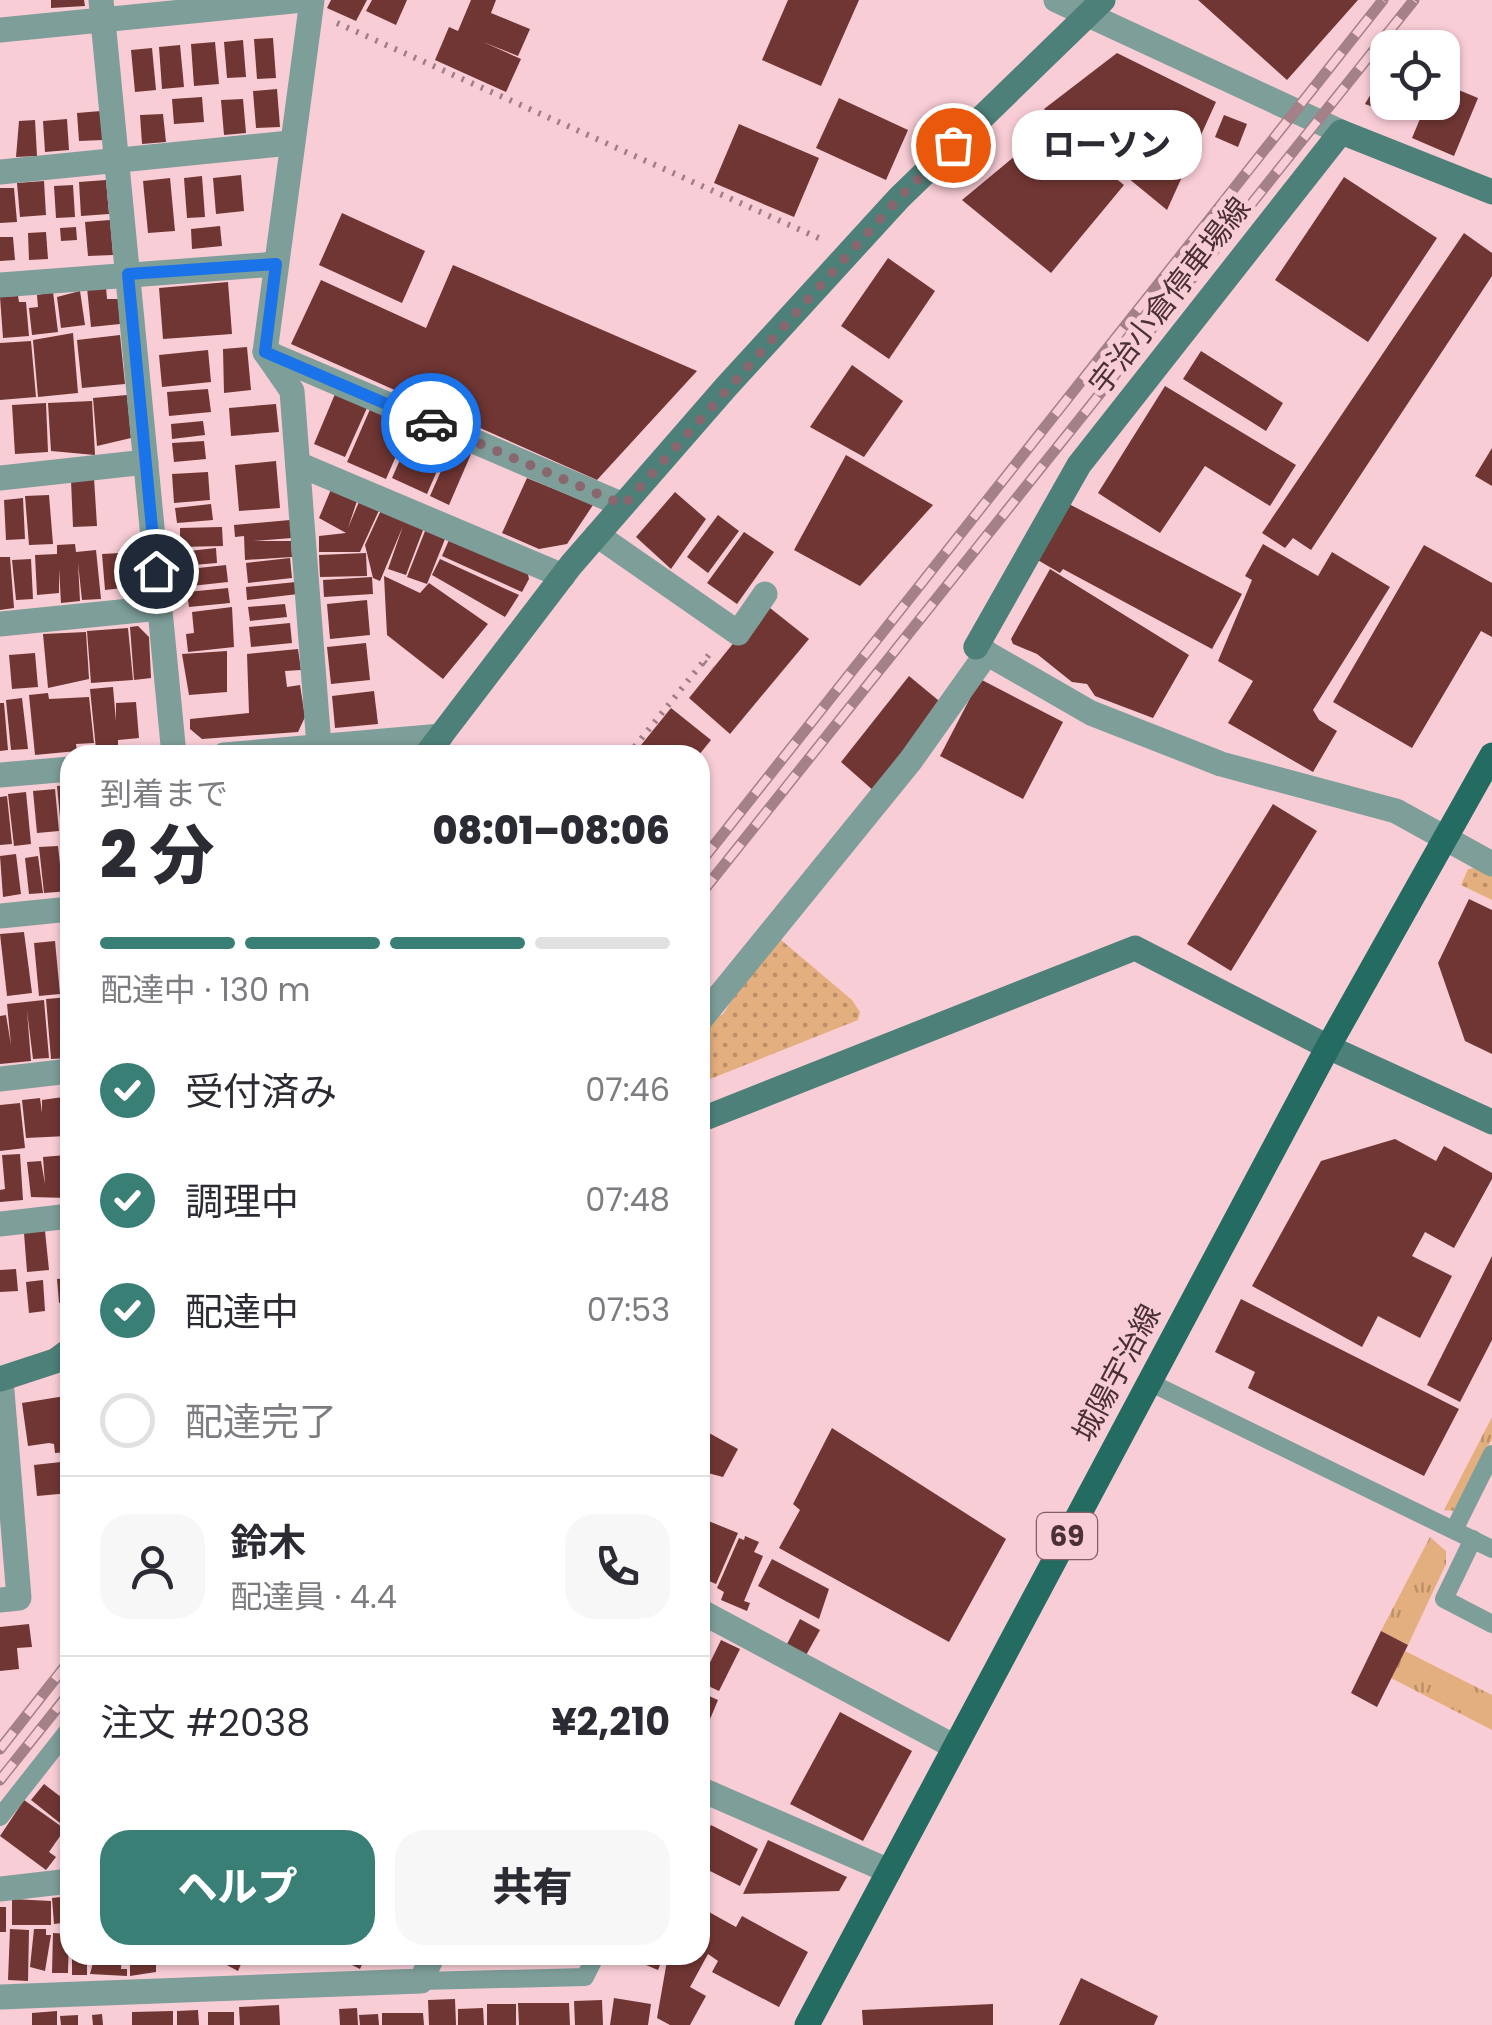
<!DOCTYPE html>
<html lang="ja">
<meta charset="utf-8">
<style>
:root{--surface:#fff;--page:#f7f7f7;--text:#2b2b33;--muted:#7c7c81;--line:#e1e1e2;--accent:#397f76}
body{margin:0;font-family:Poppins,"Noto Sans JP",sans-serif;background:var(--page);color:var(--text);height:100vh;display:flex;flex-direction:column;font-size:38px;white-space:nowrap}
*{box-sizing:border-box;margin:0}
p{font-size:32px;color:var(--muted)}
.icon{flex:none;width:55px;height:55px;fill:none;stroke:currentColor;stroke-width:2;stroke-linecap:round;stroke-linejoin:round}
.map{position:relative;flex:1;overflow:hidden}
.sheet{position:absolute;left:60px;top:745px;width:650px;height:1220px;display:flex;flex-direction:column;background:var(--surface);border-radius:30px;box-shadow:0 2px 8px #0004}
.sheet>*{flex:none}
.fabs{position:absolute;left:1370px;top:30px;display:grid;gap:20px}
.fabs a{display:grid;place-items:center;width:90px;height:90px;border-radius:20px;background:var(--surface);box-shadow:0 2px 8px #0004;font-size:50px}
.pin{position:absolute;display:grid;place-items:center;width:85px;height:85px;color:#fff;margin:-42px;border:5px solid #fff;border-radius:50%;box-shadow:0 2px 10px #0007}
.courier{position:absolute;display:grid;place-items:center;width:100px;height:100px;margin:-50px;border:8px solid #1a73e8;border-radius:50%;background:#fff;color:#222;box-shadow:0 2px 12px #0007}
.bubble{position:absolute;height:70px;border-radius:30px;background:var(--surface);box-shadow:0 2px 8px #0004;font-size:32px;font-weight:800;line-height:70px;text-align:center}
.overview em{font-style:normal;font-weight:800}
.overview div{display:flex;flex-direction:column-reverse}
.overview{display:flex;align-items:center;justify-content:space-between;height:170px;padding:0 40px}
h1{font-size:65px;font-weight:800;line-height:75px}
.bar{display:grid;grid-template-columns:repeat(4,1fr);gap:15px 10px;align-content:center;height:120px;padding:0 40px}
.bar i{height:12px;border-radius:8px;background:var(--line)}
.bar .on{background:var(--accent)}
.bar p{grid-column:span 4}
.line{display:flex;align-items:center;gap:25px;padding:0 40px;border-top:2px solid var(--line)}
.line div{flex:1}
.round{display:grid;place-items:center;flex:none;width:105px;height:105px;border-radius:30px;background:var(--page)}
ol{padding:0 40px;list-style:none}
li{display:flex;align-items:center;gap:30px;height:110px}
li p{margin-inline-start:auto}
li .icon{padding:10px;border-radius:50%;background:var(--accent);color:#fff;stroke-width:4}
li:last-child{color:var(--muted)}
li i{width:55px;height:55px;border:5px solid var(--line);border-radius:50%}
.action{display:flex;gap:20px;margin-top:auto;padding:20px 40px}
.action a{flex:1;height:115px;border-radius:30px;background:var(--accent);color:#fff;font-size:40px;font-weight:800;line-height:115px;text-align:center}
.action a+a{background:var(--page);color:var(--text)}
.map>svg:first-child{display:block}
.grass{fill:url(#grass-tufts)}
.park{fill:url(#park-dots)}
.building{fill:#703633}
.lines{fill:none;stroke-linecap:round;stroke-linejoin:round}
.path{stroke:#a17d85;stroke-width:6;stroke-dasharray:2.5 8;stroke-linecap:butt}
.lane{stroke:#7d9e99;stroke-width:18}
.street{stroke:#7d9e99;stroke-width:25}
.secondary{stroke:#4d8079;stroke-width:25}
.primary{stroke:#246b62;stroke-width:25}
.rail-casing{stroke:#a48088;stroke-width:11}
.rail{stroke:#f9cdd6;stroke-width:8;stroke-dasharray:22;stroke-linecap:butt}
.done{stroke:#89676f;stroke-width:10;stroke-dasharray:0 18}
.route{stroke:#1a73e8;stroke-width:12}
.labels{text-anchor:middle;stroke-width:10;stroke-linejoin:round;paint-order:stroke}
.shield{fill:#f9cdd6;stroke:#805f67;stroke-width:2.5}
.shield-label{font-size:28px;font-weight:bold;fill:#4c3037}
.street-label{font-size:30px;fill:#4c3037;stroke:#f9cdd6}
</style>
<div class="map">
<svg width="1492" height="2025" viewBox="0 0 1492 2025">
<defs>
<pattern id="grass-tufts" width="24" height="20" patternUnits="userSpaceOnUse" patternTransform="scale(2.5)"><rect width="24" height="20" fill="#e4af7e"/><path d="M3 7l-1-3M5 7V3M7 7l1-3M15 17l-1-3M17 17v-4M19 17l1-3" fill="none" stroke="#bb8f68"/></pattern>
<pattern id="park-dots" width="8" height="8" patternUnits="userSpaceOnUse" patternTransform="scale(2.5)"><rect width="8" height="8" fill="#e4af7e"/><path d="M2 2h.1M6 6h.1" fill="none" stroke="#bb8f68" stroke-width="1.8" stroke-linecap="round"/></pattern>
</defs>
<rect width="100%" height="100%" fill="#f9cdd6"/>
<g class="grass">
<path d="M1492,1417V1439L1455,1511L1444,1510Z"/>
<path d="M1430,1537L1446,1551V1564L1408,1645L1381,1631Z"/>
<path d="M1405,1651L1492,1695V1730L1391,1678Z"/>
</g>
<g class="park">
<path d="M1487,866L1492,868V900L1461,885L1468,869Z"/>
<path d="M774,934L852,1000L860,1012L858,1020L700,1083V1026L723,1014Z"/>
</g>
<g class="building">
<path d="M51,0H84L85,6L51,8Z"/>
<path d="M331,0H367L356,21L327,8Z"/>
<path d="M372,0H407L396,25L366,11Z"/>
<path d="M471,0H496L491,13L530,29L518,56L483,42L521,59L506,92L435,60L449,27L458,31Z"/>
<path d="M788,0H859L821,86L762,60Z"/>
<path d="M1198,0H1358L1287,80Z"/>
<path d="M273,38L276,78L257,79L254,39Z"/>
<path d="M243,40L246,77L227,78L224,42Z"/>
<path d="M215,42L219,84L194,86L191,44Z"/>
<path d="M180,45L184,87L162,89L159,47Z"/>
<path d="M152,48L156,90L135,92L131,50Z"/>
<path d="M1117,53L1216,102L1167,210L1044,109Z"/>
<path d="M1382,75L1388,76V102H1405L1399,116L1365,104Z"/>
<path d="M1442,83L1478,98L1454,156L1412,138L1427,102H1442Z"/>
<path d="M277,89L280,127L256,128L253,91Z"/>
<path d="M202,97L204,122L174,124L172,99Z"/>
<path d="M839,98L908,130L886,180L816,148Z"/>
<path d="M243,99L246,133L224,135L221,100Z"/>
<path d="M101,111L103,140L79,141L77,113Z"/>
<path d="M163,114L166,142L142,144L140,115Z"/>
<path d="M1224,115L1247,124L1238,147L1215,137Z"/>
<path d="M67,119L69,150L45,152L43,121Z"/>
<path d="M35,120L37,156L16,157L19,121Z"/>
<path d="M739,124L819,158L794,217L714,183Z"/>
<path d="M1051,126L1124,185L1051,273L962,200Z"/>
<path d="M241,175L244,211L216,214L213,178Z"/>
<path d="M202,176L205,217L187,218L184,178Z"/>
<path d="M1344,177L1437,238L1368,342L1275,280Z"/>
<path d="M170,178L175,231L148,233L143,181Z"/>
<path d="M106,180L109,214L81,216L79,182Z"/>
<path d="M44,181L46,215L20,217L17,183Z"/>
<path d="M73,185L75,217L56,218L54,186Z"/>
<path d="M0,188H14L17,222L0,223Z"/>
<path d="M342,213L425,251L402,303L319,265Z"/>
<path d="M110,220L113,255L88,256L85,222Z"/>
<path d="M220,226L222,246L192,249L191,229Z"/>
<path d="M76,227L77,240L61,241L60,228Z"/>
<path d="M46,232L48,259L29,260L28,233Z"/>
<path d="M1464,233L1492,253V276L1311,550L1293,538L1285,548L1262,533Z"/>
<path d="M0,237H13L15,260L0,261Z"/>
<path d="M888,258L935,291L889,359L841,326Z"/>
<path d="M453,265L697,371L597,480L291,344L321,280L426,328Z"/>
<path d="M228,282L232,334L163,339L159,288Z"/>
<path d="M106,287L107,299H118L120,324L91,327L87,288Z"/>
<path d="M80,291L85,325L61,328L57,297Z"/>
<path d="M53,292L58,332L32,335L29,308L38,307L37,295Z"/>
<path d="M18,296L19,302H26L29,336L3,338L0,297Z"/>
<path d="M73,333L78,393L38,397L33,340Z"/>
<path d="M120,335L125,384L82,388L77,340Z"/>
<path d="M31,341L36,397L0,400V343Z"/>
<path d="M247,347L251,390L224,393L223,349Z"/>
<path d="M208,350L211,382L162,387L159,355Z"/>
<path d="M1201,351L1283,403L1266,431L1183,379Z"/>
<path d="M852,365L903,401L864,457L810,427Z"/>
<path d="M1165,386L1296,465L1270,506L1205,466L1160,533L1098,493Z"/>
<path d="M208,389L211,412L169,416L167,392Z"/>
<path d="M335,394L367,408L345,457L314,444Z"/>
<path d="M127,395L131,438L97,446L93,398Z"/>
<path d="M92,401L95,455L51,451L48,403Z"/>
<path d="M46,403L48,452L15,454L12,405Z"/>
<path d="M276,404L279,432L231,436L229,408Z"/>
<path d="M371,407L410,424L386,479L347,462Z"/>
<path d="M203,421L205,435L172,439L171,424Z"/>
<path d="M414,428L449,443L427,494L392,478Z"/>
<path d="M204,441L206,459L174,462L172,443Z"/>
<path d="M452,446L471,454L449,505L430,496Z"/>
<path d="M1492,448V486L1475,476Z"/>
<path d="M846,455L933,505L860,586L794,550Z"/>
<path d="M276,461L280,508L239,511L235,465Z"/>
<path d="M208,472L210,500L174,503L172,474Z"/>
<path d="M94,478L97,526L73,527L71,480Z"/>
<path d="M527,478L593,505L567,544L539,549L502,533Z"/>
<path d="M332,487L358,498L348,528L361,497L381,506L360,552H319V536L346,533L319,518Z"/>
<path d="M675,492L706,519L671,569L636,537Z"/>
<path d="M49,495L53,544L29,545L25,496Z"/>
<path d="M23,498L25,539L6,540L4,500Z"/>
<path d="M1067,503L1242,594L1212,649L1063,569L1060,573L1036,559Z"/>
<path d="M211,504L213,520L177,523L175,508Z"/>
<path d="M382,508L425,525L406,575L388,569L403,526L380,581L373,578L365,545Z"/>
<path d="M718,515L739,531L708,573L687,557Z"/>
<path d="M290,520L292,538L253,541H291L292,557L245,560L244,536L235,537L234,525Z"/>
<path d="M427,526L447,534L427,584L407,577Z"/>
<path d="M222,527L223,546L180,547V528Z"/>
<path d="M744,532L774,552L737,604L707,583Z"/>
<path d="M452,533L526,565L529,579L522,592L442,556Z"/>
<path d="M75,544L76,552L96,550L101,599L82,600L78,563L80,601L61,603L59,569V593L37,595L35,555L57,554V545Z"/>
<path d="M1263,544L1318,576L1332,552L1390,587L1313,710L1319,720L1337,731L1313,772L1228,723L1253,681L1218,661L1252,580L1245,576Z"/>
<path d="M1424,545L1492,583V637L1481,631L1412,748L1333,702Z"/>
<path d="M216,548L217,563L181,566L180,552Z"/>
<path d="M120,553L123,588L105,590L102,554Z"/>
<path d="M366,553L367,576L320,577L319,555Z"/>
<path d="M136,555L138,583L126,584L124,556Z"/>
<path d="M0,557H10L14,608L0,610Z"/>
<path d="M290,558L292,578L248,583L246,563Z"/>
<path d="M31,559L33,599L16,600L12,560Z"/>
<path d="M440,559L519,595L505,617L432,575Z"/>
<path d="M226,565L228,582L182,587L180,570Z"/>
<path d="M1050,569L1189,655L1153,718L1095,696L1087,684L1072,682L1037,654L1013,644L1011,639Z"/>
<path d="M384,576L420,593L429,583L488,624L443,679L387,635Z"/>
<path d="M372,577L373,594L324,597L323,580Z"/>
<path d="M296,582L298,594L247,600L246,587Z"/>
<path d="M228,588L230,603L189,607L187,592Z"/>
<path d="M367,600L370,635L330,639L327,604Z"/>
<path d="M285,604L287,617L250,621L248,607Z"/>
<path d="M765,604L809,639L730,734L689,698Z"/>
<path d="M232,607L234,647L188,652L186,634L194,633L192,612Z"/>
<path d="M290,623L292,643L251,647L249,627Z"/>
<path d="M138,626L149,637L151,678L134,680L130,627Z"/>
<path d="M128,628L133,680L91,683L87,631Z"/>
<path d="M86,632L89,679L48,688L43,634Z"/>
<path d="M366,643L370,680L331,684L327,647Z"/>
<path d="M298,649L301,670L285,671L287,687L300,685L305,717L298,732L202,739L190,729V719L249,713L247,654Z"/>
<path d="M227,651V692L189,695L182,654Z"/>
<path d="M35,653L38,687L12,689L9,655Z"/>
<path d="M909,676L944,705L875,792L841,762Z"/>
<path d="M980,679L1063,722L1023,799L940,756Z"/>
<path d="M113,687L116,721V703L136,702L139,738L118,740V747L96,749L90,689Z"/>
<path d="M374,691L378,724L335,728L332,696Z"/>
<path d="M48,693L49,699L89,697L94,743L76,744L77,751L35,755L29,695Z"/>
<path d="M22,698L28,749L11,750L6,700Z"/>
<path d="M0,703H4L8,750L0,751Z"/>
<path d="M671,708L711,740L699,755H633Z"/>
<path d="M70,785V838L62,839L57,786Z"/>
<path d="M55,789L59,831L37,833L33,791Z"/>
<path d="M26,792L31,844L14,846L8,794Z"/>
<path d="M7,796L12,844L0,845V797Z"/>
<path d="M1273,804L1317,831L1231,971L1187,944Z"/>
<path d="M70,845V891L44,893L39,847L58,846L61,873L60,846Z"/>
<path d="M16,854L21,894L3,897L0,856Z"/>
<path d="M38,856L43,893L29,894L25,858Z"/>
<path d="M1469,899L1492,910V1054L1465,1041L1438,963Z"/>
<path d="M24,932L32,993L7,996L0,934Z"/>
<path d="M55,941L60,994L39,996L34,943Z"/>
<path d="M70,997V1058L51,1059L46,999Z"/>
<path d="M44,1000L49,1058L33,1059L27,1011L31,1061L0,1064V1016L6,1015L11,1045L7,1004Z"/>
<path d="M70,1096L67,1136L26,1138L22,1100L40,1098L42,1113V1100Z"/>
<path d="M20,1103L25,1148L0,1151V1105Z"/>
<path d="M1395,1139L1436,1161L1444,1146L1492,1173V1179L1454,1248L1425,1232L1412,1256L1452,1276L1420,1338L1378,1316L1362,1347L1252,1286L1321,1161Z"/>
<path d="M70,1149L68,1198L31,1197L27,1162L41,1161L45,1184L43,1157L66,1155Z"/>
<path d="M20,1154L23,1200L0,1202V1190L5,1189L2,1155Z"/>
<path d="M45,1231L49,1270L27,1272L24,1233Z"/>
<path d="M1492,1256V1340L1460,1402L1427,1385Z"/>
<path d="M16,1269L18,1291L0,1292V1270Z"/>
<path d="M70,1278V1302L59,1303L57,1279Z"/>
<path d="M43,1280L45,1311L29,1313L26,1282Z"/>
<path d="M1241,1299L1459,1409L1424,1476L1248,1388L1255,1372L1215,1352Z"/>
<path d="M65,1396L70,1452L55,1453L54,1444L49,1443L28,1446L22,1403Z"/>
<path d="M700,1428L738,1449L723,1477L700,1471Z"/>
<path d="M832,1428L1006,1539L949,1642L779,1548L800,1510L793,1504Z"/>
<path d="M70,1461V1493L37,1496L34,1465Z"/>
<path d="M706,1520L738,1533L716,1584L700,1577V1534Z"/>
<path d="M745,1536L759,1542L754,1552L763,1556L744,1601L750,1603L747,1611L721,1600L724,1592L717,1588L739,1538L744,1540Z"/>
<path d="M772,1559L829,1589L819,1619L758,1586Z"/>
<path d="M800,1619L820,1630L805,1657L786,1646Z"/>
<path d="M29,1624L32,1647L17,1648L19,1669L0,1671V1627Z"/>
<path d="M1381,1631L1408,1645L1377,1707L1351,1693Z"/>
<path d="M721,1640L740,1649L719,1691L706,1685L709,1680L703,1677Z"/>
<path d="M700,1692L718,1700L700,1743Z"/>
<path d="M840,1712L912,1751L863,1841L790,1804Z"/>
<path d="M44,1784L70,1804V1831L31,1800Z"/>
<path d="M24,1800L65,1829L49,1852L56,1857L46,1870L0,1836Z"/>
<path d="M711,1825L758,1849L740,1886L700,1866V1848Z"/>
<path d="M768,1840L847,1877L839,1891L743,1894Z"/>
<path d="M70,1896V1922L54,1924L52,1898Z"/>
<path d="M12,1899L51,1901V1925H12Z"/>
<rect x="0" y="1907" width="6" height="25"/>
<path d="M700,1907L736,1927L742,1916L808,1952L779,2007L712,1972L718,1961L708,1954L690,1987L706,1996L690,2025H670L657,2018L668,1955H700Z"/>
<path d="M10,1929L29,1930L28,1981L8,1980Z"/>
<path d="M34,1929H46V1935H51L45,1971L30,1967Z"/>
<path d="M53,1933L69,1934L68,1973H52Z"/>
<path d="M72,1955H92V1961H87V1975H72Z"/>
<path d="M95,1955H122L121,1969H127V1976L90,1974Z"/>
<path d="M130,1955H156V1972L130,1976Z"/>
<path d="M208,1955H245L238,1971Z"/>
<path d="M342,1955H391L386,1965L366,1956L360,1969L340,1959Z"/>
<path d="M473,1955H498L494,1965Z"/>
<path d="M622,1955H664L658,1970Z"/>
<path d="M1081,1978L1158,2016L1154,2025H1059Z"/>
<path d="M614,1998L651,2004L648,2025H610Z"/>
<path d="M455,1999L456,2025H429L428,2000Z"/>
<path d="M602,2000L603,2025H575L574,2001Z"/>
<path d="M518,2003H569L570,2025H519Z"/>
<rect x="487" y="2004" width="29" height="21"/>
<path d="M993,2004V2025H863L862,2010Z"/>
<path d="M279,2005L280,2025H240L239,2007Z"/>
<path d="M357,2008L358,2025H340L339,2009Z"/>
<path d="M483,2008L484,2025H458V2009Z"/>
<path d="M198,2010L199,2025H177V2011Z"/>
<path d="M57,2011V2025H32V2013Z"/>
<path d="M173,2011V2025H132V2012Z"/>
<rect x="208" y="2012" width="26" height="13"/>
<path d="M382,2013H423L424,2025H382Z"/>
<path d="M102,2014L103,2025H93L92,2015Z"/>
<path d="M378,2014L379,2025H360L359,2015Z"/>
<path d="M78,2015V2025H61L60,2016Z"/>
</g>
<g class="lines">
<g class="path">
<path d="M337,23L823,240"/>
<path d="M704,662L713,669"/>
<path d="M628,755L712,651"/>
</g>
<g class="lane">
<path d="M1149,1382L1492,1549"/>
<path d="M1454,1530L1492,1454"/>
<path d="M1473,1539L1444,1599L1492,1624"/>
<path d="M0,1817L70,1728"/>
<path d="M421,1981L585,1977L596,1955"/>
</g>
<g class="street">
<path d="M101,0L174,755"/>
<path d="M312,0L265,352L623,505"/>
<path d="M1056,0L1341,132"/>
<path d="M0,30L303,0"/>
<path d="M0,172L290,143"/>
<path d="M0,285L276,264"/>
<path d="M265,352L292,391L319,746"/>
<path d="M298,464L563,576"/>
<path d="M0,478L146,462"/>
<path d="M597,535L738,633L765,594"/>
<path d="M0,624L160,608"/>
<path d="M976,647L1091,713L1221,764L1396,811L1492,864"/>
<path d="M224,755L441,736"/>
<path d="M0,775L70,769"/>
<path d="M0,916L70,909"/>
<path d="M700,1020L911,760L987,653"/>
<path d="M0,1079L70,1071"/>
<path d="M0,1224L70,1216"/>
<path d="M0,1600L19,1598L1,1379"/>
<path d="M700,1611L955,1747"/>
<path d="M700,1789L889,1871"/>
<path d="M0,1889L70,1881"/>
<path d="M0,1997L421,1981L433,1955"/>
</g>
<g class="secondary">
<path d="M976,647L1079,465L1341,132L1492,192"/>
<path d="M426,755L571,565L726,387L899,198L1103,0"/>
<path d="M700,1120L1135,948L1328,1047L1492,1122"/>
<path d="M0,1379L55,1361L70,1350"/>
</g>
<path class="primary" d="M807,2025L1328,1047L1492,755"/>
<defs>
<g id="rail">
<path d="M700,863L1383,0"/>
<path d="M700,895L1414,0"/>
<path d="M0,1749L70,1660"/>
<path d="M0,1780L70,1692"/>
</g>
</defs>
<use href="#rail" class="rail-casing"/>
<use href="#rail" class="rail"/>
</g>
<g class="lines">
<path class="done" d="M431,423L624,505L899,198L953,145"/>
<path class="route" d="M156,571L128,274L276,264L265,352L431,423"/>
</g>
<g class="labels">
<rect class="shield" x="1037" y="1513" width="60" height="46" rx="8"/>
<g class="shield-label">
<text x="1067" y="1546">69</text>
</g>
<g class="street-label">
<text transform="translate(1170 296) rotate(-52)" y="10">宇治小倉停車場線</text>
<text transform="translate(1117 1373) rotate(-62)" y="10">城陽宇治線</text>
</g>
</g>
</svg>
<div class="fabs">
<a><svg class="icon" aria-label="locate" viewBox="0 0 24 24"><circle cx="12" cy="12" r="6"/><path d="M12 2v4M12 18v4M2 12h4M18 12h4"/></svg></a>
</div>
<div class="pin" style="left:953px;top:145px;background:#ea580c"><svg class="icon" aria-label="bag" viewBox="0 0 24 24"><path d="M5 8h14l-1 12H6zM9 8a3 3 0 0 1 6 0"/></svg></div>
<div class="pin" style="left:156px;top:571px;background:#1f2937"><svg class="icon" aria-label="home" viewBox="0 0 24 24"><path d="M3 11l9-7 9 7M6 9v11h12V9"/></svg></div>
<div class="courier" style="left:431px;top:423px"><svg class="icon" aria-label="car" viewBox="0 0 24 24"><path d="M5 17H2v-5l4-1 3-4h7l3 4 3 1v5h-3M9 17h6M6 11h13"/><circle cx="7" cy="17" r="2"/><circle cx="17" cy="17" r="2"/></svg></div>
<div class="bubble" style="left:1012px;top:110px;width:190px">ローソン</div>
<section class="sheet">
<div class="overview"><div><h1>2 分</h1><p>到着まで</p></div><em>08:01–08:06</em></div>
<div class="bar"><i class="on"></i><i class="on"></i><i class="on"></i><i></i><p>配達中 · 130 m</p></div>
<ol>
<li><svg class="icon" aria-label="check" viewBox="0 0 24 24"><path d="M5 12l5 5 9-10"/></svg>受付済み<p>07:46</p></li>
<li><svg class="icon" aria-label="check" viewBox="0 0 24 24"><path d="M5 12l5 5 9-10"/></svg>調理中<p>07:48</p></li>
<li><svg class="icon" aria-label="check" viewBox="0 0 24 24"><path d="M5 12l5 5 9-10"/></svg>配達中<p>07:53</p></li>
<li><i></i>配達完了</li>
</ol>
<div class="line" style="height:180px"><a class="round"><svg class="icon" aria-label="person" viewBox="0 0 24 24"><circle cx="12" cy="8" r="4"/><path d="M4 21q1-7 8-7t8 7"/></svg></a><div><b>鈴木</b><p>配達員 · 4.4</p></div><a class="round"><svg class="icon" aria-label="phone" viewBox="0 0 24 24"><path d="M5 4h4l2 5-3 2q2 4 5 5l2-3 5 2v4C11 20 4 13 5 4z"/></svg></a></div>
<div class="line" style="height:130px"><div>注文 #2038</div><b>¥2,210</b></div>
<div class="action"><a>ヘルプ</a><a>共有</a></div>
</section>
</div>
